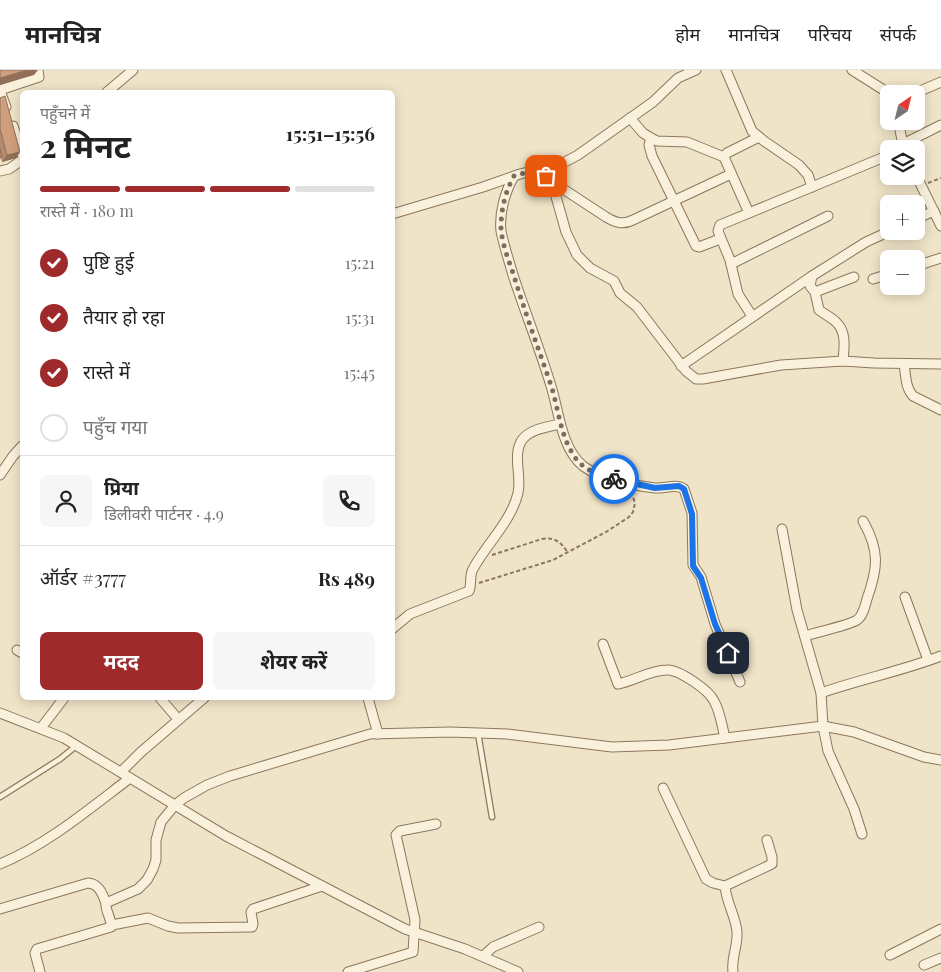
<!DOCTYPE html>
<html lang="hi">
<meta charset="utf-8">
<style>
:root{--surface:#fff;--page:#f6f6f6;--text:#222;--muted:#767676;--line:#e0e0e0;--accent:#9e2a2b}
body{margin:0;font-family:"Playfair Display","Noto Sans Devanagari",serif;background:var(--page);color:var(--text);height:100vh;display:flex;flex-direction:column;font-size:19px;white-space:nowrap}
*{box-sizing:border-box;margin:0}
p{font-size:16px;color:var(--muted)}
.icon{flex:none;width:28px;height:28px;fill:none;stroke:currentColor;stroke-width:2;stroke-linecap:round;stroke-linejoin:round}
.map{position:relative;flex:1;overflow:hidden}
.side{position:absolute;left:20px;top:20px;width:375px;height:610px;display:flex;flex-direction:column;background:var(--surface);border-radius:8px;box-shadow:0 2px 12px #0003}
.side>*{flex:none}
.needle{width:32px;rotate:35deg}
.fabs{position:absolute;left:880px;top:15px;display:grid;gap:10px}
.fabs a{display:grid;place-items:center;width:45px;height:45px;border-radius:8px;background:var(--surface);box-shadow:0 2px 12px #0003;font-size:25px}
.pin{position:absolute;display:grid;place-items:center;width:42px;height:42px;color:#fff;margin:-21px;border-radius:10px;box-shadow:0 2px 8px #0006}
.courier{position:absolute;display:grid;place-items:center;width:50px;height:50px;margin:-25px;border:4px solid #1a73e8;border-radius:50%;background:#fff;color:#222;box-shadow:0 1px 6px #0007}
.summary em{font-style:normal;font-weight:700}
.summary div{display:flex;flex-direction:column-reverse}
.summary{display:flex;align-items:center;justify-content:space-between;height:85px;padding:0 20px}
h1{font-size:32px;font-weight:700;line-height:38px}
.bar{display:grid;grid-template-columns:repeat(4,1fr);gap:8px 5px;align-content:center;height:60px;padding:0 20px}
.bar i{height:6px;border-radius:4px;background:var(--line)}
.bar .active{background:var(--accent)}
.bar p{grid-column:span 4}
.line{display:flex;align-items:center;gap:12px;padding:0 20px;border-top:1px solid var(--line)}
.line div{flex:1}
.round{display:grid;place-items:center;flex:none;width:52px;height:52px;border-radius:8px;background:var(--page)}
ol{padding:0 20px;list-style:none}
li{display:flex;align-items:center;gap:15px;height:55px}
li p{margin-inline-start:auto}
li .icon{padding:5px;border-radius:50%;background:var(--accent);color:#fff;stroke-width:4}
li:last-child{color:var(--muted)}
li i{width:28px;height:28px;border:2px solid var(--line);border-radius:50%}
.action{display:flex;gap:10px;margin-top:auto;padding:10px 20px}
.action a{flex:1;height:58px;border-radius:8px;background:var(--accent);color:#fff;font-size:20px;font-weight:700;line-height:58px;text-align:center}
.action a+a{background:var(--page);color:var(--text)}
header{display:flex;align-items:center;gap:30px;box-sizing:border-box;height:70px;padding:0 25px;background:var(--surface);border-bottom:1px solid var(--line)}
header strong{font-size:24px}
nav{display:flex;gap:28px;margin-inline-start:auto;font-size:18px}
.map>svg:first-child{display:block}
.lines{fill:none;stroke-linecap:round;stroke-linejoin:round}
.lane-casing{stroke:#8d765c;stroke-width:7}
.street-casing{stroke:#8d765c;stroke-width:11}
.path{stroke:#8d765c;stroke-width:2;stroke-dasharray:4 2.5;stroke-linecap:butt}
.lane{stroke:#faf1dc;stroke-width:4.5}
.street{stroke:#faf1dc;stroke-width:9}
.wall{fill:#b2896c}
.shaded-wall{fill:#916f58}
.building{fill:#cf9f7d;stroke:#916f58}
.done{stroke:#7c6e5b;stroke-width:5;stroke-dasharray:0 9}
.route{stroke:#1a73e8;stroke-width:6}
</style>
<header>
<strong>मानचित्र</strong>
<nav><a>होम</a><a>मानचित्र</a><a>परिचय</a><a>संपर्क</a></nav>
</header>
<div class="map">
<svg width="941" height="902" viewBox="0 0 941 902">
<rect width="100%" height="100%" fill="#f0e4c8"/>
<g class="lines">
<defs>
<g id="lane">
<path d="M478,663L492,747"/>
<path d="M0,727L60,689L76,676"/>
</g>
<g id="street">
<path d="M726,0L752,61L764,71L799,95L808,105L812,117"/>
<path d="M852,0L890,24"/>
<path d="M0,20L39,7L38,0"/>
<path d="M0,21L6,37"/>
<path d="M107,22L133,0"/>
<path d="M913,24L941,12"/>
<path d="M630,48L643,63L651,68L657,71L687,72L724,87"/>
<path d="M898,51L904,79"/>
<path d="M13,56L22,84"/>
<path d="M651,68L649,75L652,86L696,176L699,177L720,169"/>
<path d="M903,74L941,55"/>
<path d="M539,99L551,111L553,116L566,162L577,185L590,198L614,211L620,223L637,237L686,301L696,309H703L781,295L843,291L874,293L941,294"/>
<path d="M0,101L9,99L22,90"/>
<path d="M916,105L941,156"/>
<path d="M514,106C505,122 499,143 501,161C504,176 509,191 513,205C525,242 540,279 551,316C559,341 561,378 583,396C602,410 632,415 655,418C664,419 676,413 684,419L692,443L693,495L701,507L715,554L740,612"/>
<path d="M551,111L606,147C616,153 623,155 633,150L731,104"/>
<path d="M749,143L724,87L727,83L759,67"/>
<path d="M392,144L483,117L520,104L563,93L578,85L653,32L678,8L696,0"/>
<path d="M916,149L934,141"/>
<path d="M731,194L828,146"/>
<path d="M916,196L941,188"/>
<path d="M812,206L810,216L815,222L819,240C824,244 831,247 836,252C847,262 844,278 843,291"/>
<path d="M873,209L889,204"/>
<path d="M815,222L854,207"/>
<path d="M752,246L738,224L730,190L718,161L720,155L889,85"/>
<path d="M904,294C906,305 905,317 913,326L941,340"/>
<path d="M681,296L812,206L866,172L890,161"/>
<path d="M0,405L13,386L22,376"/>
<path d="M782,459L797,540L821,623L823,656L828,681L854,739L862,764"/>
<path d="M905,527L928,590"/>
<path d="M392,559L410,544L469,521C472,514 469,506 473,499C487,473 511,452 518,423C522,406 512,385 522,370C530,359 547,357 560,354"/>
<path d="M805,566C817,562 847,556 857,550C863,546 865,536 867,529C878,498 880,481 863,451"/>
<path d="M603,574L618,614C634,611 650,600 667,600C678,599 709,620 714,631C720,641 722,656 725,668"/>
<path d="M17,580L22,583"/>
<path d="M821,623C861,609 902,601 941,586"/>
<path d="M160,628L178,649"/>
<path d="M368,628L378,664"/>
<path d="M0,643L64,668L226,766L405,859L465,879L518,902"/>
<path d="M41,658L64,628"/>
<path d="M121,702L141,682L204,628"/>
<path d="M663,718L706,809L713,813L725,816"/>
<path d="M0,794C48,774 89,739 130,708"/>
<path d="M0,839L88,813C99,814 102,823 106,833"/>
<path d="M112,855L148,848L168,856L178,858L252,857L253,854L251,842L253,839L322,816"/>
<path d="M890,885L941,859"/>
<path d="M483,886L493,877L539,857"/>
<path d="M924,895L941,888"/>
<path d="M40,902L35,883L37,879L111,857C112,849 105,841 106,833L138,819L147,810L153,799L156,790V770L161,752L175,735L184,728L207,715L230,706L370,664L450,662L507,664L612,677L669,675L823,656L854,662L924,687L941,690"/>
<path d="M348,902L413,882L415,850L396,765L400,761L436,754"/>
<path d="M733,902C731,888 738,876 737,862C736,847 726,832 725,816L772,794V787L767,770"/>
</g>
</defs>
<use href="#lane" class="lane-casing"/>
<use href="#street" class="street-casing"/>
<g class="path">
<path d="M928,113L941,108"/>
<path d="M492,485L542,469C555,467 561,472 568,483"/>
<path d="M479,513L553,490L606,462L629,447L633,442L635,433L632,424"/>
</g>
<use href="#lane" class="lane"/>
<use href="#street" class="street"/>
</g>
<path class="wall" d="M0,28L16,88L2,92L1,88L0,90Z"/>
<g class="shaded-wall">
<path d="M27,0H38L34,5L0,15V8Z"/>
<path d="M20,82L16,88L2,92L7,85Z"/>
</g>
<g class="building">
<path d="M0,0H27L0,8Z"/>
<path d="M5,26L20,82L7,85L0,59V28Z"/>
<path d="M0,79L2,87H0Z"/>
</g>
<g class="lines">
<path class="done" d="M546,106L539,99L514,106C505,122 501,140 501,158C502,174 509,191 514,206C525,242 538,278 551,315C559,340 560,368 577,390C586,401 601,405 614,409"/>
<path class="route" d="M614,409L655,418L679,416L684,419L692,444L693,496L701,508L715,554L728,583"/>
</g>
</svg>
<div class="fabs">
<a><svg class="needle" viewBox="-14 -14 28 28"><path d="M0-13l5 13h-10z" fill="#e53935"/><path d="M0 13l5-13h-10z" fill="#767676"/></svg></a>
<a><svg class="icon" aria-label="layers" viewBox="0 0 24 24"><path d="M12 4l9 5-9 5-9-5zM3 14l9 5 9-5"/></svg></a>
<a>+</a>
<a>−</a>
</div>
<div class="pin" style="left:546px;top:106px;background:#ea580c"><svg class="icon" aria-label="bag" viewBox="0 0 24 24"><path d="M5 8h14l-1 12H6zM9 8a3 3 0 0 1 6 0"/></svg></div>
<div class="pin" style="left:728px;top:583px;background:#1f2937"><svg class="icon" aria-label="home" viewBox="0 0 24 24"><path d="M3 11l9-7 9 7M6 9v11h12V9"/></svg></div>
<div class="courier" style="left:614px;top:409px"><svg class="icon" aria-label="bike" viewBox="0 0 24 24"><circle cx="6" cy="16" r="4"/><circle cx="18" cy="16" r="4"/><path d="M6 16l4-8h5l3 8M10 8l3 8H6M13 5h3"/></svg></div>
<section class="side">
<div class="summary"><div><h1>2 मिनट</h1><p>पहुँचने में</p></div><em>15:51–15:56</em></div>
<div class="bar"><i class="active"></i><i class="active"></i><i class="active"></i><i></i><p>रास्ते में · 180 m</p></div>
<ol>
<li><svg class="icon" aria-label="check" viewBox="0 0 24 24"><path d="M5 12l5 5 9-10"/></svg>पुष्टि हुई<p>15:21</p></li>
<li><svg class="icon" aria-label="check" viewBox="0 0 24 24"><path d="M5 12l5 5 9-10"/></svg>तैयार हो रहा<p>15:31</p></li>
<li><svg class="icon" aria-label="check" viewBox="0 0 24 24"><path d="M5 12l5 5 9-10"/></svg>रास्ते में<p>15:45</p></li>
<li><i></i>पहुँच गया</li>
</ol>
<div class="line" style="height:90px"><a class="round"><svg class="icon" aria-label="person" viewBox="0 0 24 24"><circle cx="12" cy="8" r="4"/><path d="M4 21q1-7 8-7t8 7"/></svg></a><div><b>प्रिया</b><p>डिलीवरी पार्टनर · 4.9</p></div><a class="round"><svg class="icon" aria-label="phone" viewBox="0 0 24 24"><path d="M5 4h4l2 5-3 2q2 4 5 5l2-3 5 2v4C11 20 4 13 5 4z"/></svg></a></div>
<div class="line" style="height:65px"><div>ऑर्डर #3777</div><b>Rs 489</b></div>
<div class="action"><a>मदद</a><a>शेयर करें</a></div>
</section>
</div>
